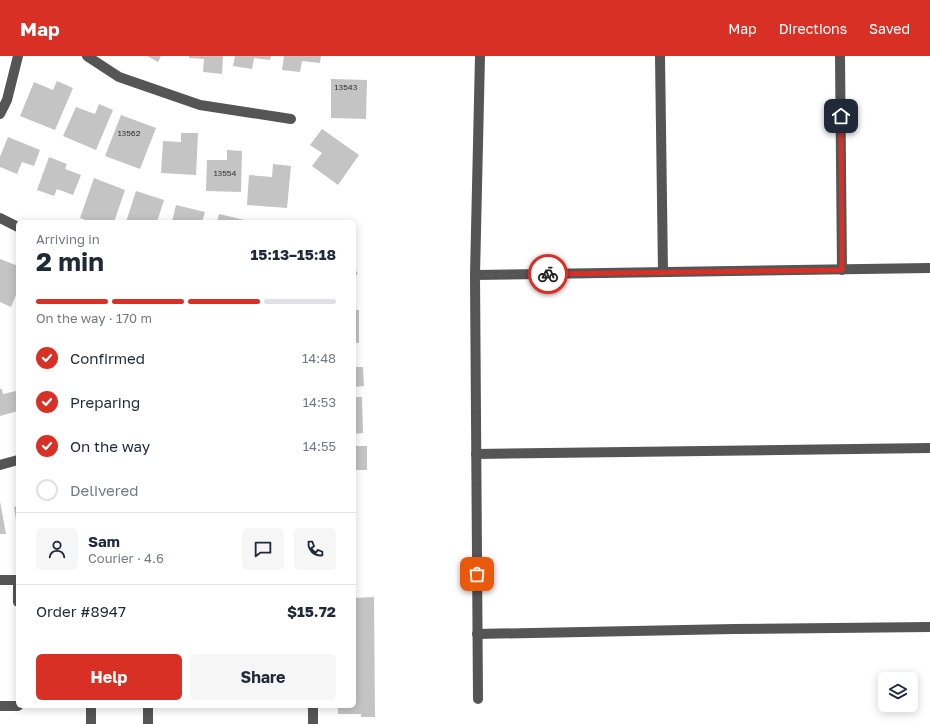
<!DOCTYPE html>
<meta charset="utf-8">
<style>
:root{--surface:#fff;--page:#f6f6f7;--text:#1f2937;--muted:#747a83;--line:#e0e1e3;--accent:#d93025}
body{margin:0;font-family:"Golos Text",sans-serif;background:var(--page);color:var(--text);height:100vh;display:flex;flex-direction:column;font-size:15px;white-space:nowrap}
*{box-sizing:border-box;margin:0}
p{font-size:13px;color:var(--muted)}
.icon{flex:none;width:22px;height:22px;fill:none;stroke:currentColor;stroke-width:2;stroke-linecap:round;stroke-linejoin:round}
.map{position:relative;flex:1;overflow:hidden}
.drawer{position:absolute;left:16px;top:164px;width:340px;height:488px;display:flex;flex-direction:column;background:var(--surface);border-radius:6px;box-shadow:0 2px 10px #0003}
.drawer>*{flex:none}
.controls{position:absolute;left:878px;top:616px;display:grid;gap:8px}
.controls a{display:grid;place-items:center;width:40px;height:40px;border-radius:6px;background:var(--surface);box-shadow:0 2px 10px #0003;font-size:20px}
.pin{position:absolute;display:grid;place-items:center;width:34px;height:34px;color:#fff;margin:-17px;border-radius:8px;box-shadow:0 2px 6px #0006}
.courier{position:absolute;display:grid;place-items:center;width:40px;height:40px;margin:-20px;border:3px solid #d93025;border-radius:50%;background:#fff;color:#222;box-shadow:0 1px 5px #0007}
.head em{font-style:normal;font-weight:700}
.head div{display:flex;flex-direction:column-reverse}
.head{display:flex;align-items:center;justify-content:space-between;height:68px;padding:0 20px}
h1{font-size:26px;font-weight:700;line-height:30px}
.bar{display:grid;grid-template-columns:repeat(4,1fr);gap:6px 4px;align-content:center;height:48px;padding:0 20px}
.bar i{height:5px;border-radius:3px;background:var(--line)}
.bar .selected{background:var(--accent)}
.bar p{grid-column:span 4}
.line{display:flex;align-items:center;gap:10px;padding:0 20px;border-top:1px solid var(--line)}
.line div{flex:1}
.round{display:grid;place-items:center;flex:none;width:42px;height:42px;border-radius:6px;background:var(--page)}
ol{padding:0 20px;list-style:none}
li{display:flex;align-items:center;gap:12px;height:44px}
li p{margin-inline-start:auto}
li .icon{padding:4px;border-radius:50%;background:var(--accent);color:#fff;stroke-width:4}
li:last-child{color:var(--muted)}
li i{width:22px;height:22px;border:2px solid var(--line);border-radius:50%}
.cta{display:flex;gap:8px;margin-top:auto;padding:8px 20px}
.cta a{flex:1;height:46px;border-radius:6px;background:var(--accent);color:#fff;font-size:16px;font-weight:700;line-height:46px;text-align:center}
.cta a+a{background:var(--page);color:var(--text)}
header{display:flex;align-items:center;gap:24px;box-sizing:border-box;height:56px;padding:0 20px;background:var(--accent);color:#fff}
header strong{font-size:19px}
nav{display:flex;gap:22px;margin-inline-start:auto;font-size:14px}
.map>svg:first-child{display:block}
.building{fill:#c4c4c4}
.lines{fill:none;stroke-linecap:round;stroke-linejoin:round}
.minor{stroke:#555;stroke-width:10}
.done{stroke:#595959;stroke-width:4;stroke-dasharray:0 7.2}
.route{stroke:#d93025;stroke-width:5}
.labels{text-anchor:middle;stroke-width:4;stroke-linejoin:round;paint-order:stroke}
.number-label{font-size:8px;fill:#313131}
</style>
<header>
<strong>Map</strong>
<nav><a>Map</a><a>Directions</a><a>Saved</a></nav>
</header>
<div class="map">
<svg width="930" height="668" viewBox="0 0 930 668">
<rect width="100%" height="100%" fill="#fff"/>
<g class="building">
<path d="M147,0H161L158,6Z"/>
<path d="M189,0H223L222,18L203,16L204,3L189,2Z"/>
<path d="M235,0H271L270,4L254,2L252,13L233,10Z"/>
<path d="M284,0H321L320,7L302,5L300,16L282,14Z"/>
<path d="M331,23L367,24L366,63L331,62Z"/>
<path d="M57,25L73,32L55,74L20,60L34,26L53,34Z"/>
<path d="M99,48L113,54L96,94L63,80L76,51L95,58Z"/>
<path d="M121,59L156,72L140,113L105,100Z"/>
<path d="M322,73L359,99L338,129L312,110L322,97L310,89Z"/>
<path d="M181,77H198L196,119L161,117L163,85L181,86Z"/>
<path d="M8,81L40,94L34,110L22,106L17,118L0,111V101Z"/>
<path d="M227,94L242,95L241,136L206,135L207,104H227Z"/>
<path d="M49,101L67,108L65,113L81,119L73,139L57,133L54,140L37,134Z"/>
<path d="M273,108L291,110L287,152L247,149L249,119L272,121Z"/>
<path d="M94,122L125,134L114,166H91L80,162Z"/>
<path d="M136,135L164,144L157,166H126Z"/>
<path d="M176,149L205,156L202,166H172Z"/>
<path d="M219,158L249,165L248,166H217Z"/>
<path d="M0,203L18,210V234L11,251L0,246Z"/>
<path d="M354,211L358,218L354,220Z"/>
<rect x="354" y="254" width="5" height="33"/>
<path d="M354,311H363L364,330L354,331Z"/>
<path d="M0,333H2L3,338L16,335L18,340V355L0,360Z"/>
<path d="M354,341H362L363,377L354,378Z"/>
<rect x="354" y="390" width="13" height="24"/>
<path d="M0,445L6,478H0Z"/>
<path d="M18,450V464H16L14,451Z"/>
<path d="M374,541L375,661H361V658H338V650H354V542Z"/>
</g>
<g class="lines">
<g class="minor">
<path d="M87,0L119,21L200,49L291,63"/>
<path d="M660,0L663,216"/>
<path d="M840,0L842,214"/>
<path d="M0,58L7,44L18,0"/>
<path d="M0,162L18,171"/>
<path d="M475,219L930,212"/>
<path d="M476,398L930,392"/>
<path d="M0,409L18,404"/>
<path d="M0,524H18"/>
<path d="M18,524V546"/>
<path d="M477,578L734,573L930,571"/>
<path d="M478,643L475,219L480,0"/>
<path d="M0,650H18"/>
<path d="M91,650V668"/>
<path d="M148,650V668"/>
<path d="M313,650V668"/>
</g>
</g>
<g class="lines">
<path class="done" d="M477,518L475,219L548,218"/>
<path class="route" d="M548,218L842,214L841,60"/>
</g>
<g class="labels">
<g class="number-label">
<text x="346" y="34">13543</text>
<text x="129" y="80">13562</text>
<text x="225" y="120">13554</text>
</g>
</g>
</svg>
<div class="controls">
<a><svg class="icon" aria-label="layers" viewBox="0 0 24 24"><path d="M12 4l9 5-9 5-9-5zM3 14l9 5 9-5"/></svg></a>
</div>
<div class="pin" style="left:477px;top:518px;background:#ea580c"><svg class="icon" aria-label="bag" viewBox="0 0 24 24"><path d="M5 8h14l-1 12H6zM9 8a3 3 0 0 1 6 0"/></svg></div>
<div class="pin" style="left:841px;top:60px;background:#1f2937"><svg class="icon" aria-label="home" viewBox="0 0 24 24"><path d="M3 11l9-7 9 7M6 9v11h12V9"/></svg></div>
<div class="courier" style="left:548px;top:218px"><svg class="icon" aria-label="bike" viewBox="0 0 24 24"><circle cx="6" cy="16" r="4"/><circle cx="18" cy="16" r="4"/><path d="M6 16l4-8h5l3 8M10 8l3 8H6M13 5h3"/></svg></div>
<section class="drawer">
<div class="head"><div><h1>2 min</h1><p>Arriving in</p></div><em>15:13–15:18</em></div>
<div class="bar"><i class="selected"></i><i class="selected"></i><i class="selected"></i><i></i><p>On the way · 170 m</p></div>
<ol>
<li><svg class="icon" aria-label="check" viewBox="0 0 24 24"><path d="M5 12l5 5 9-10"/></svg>Confirmed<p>14:48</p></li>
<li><svg class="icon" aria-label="check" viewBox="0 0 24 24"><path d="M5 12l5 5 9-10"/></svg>Preparing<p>14:53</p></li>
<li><svg class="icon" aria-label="check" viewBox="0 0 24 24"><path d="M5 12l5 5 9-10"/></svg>On the way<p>14:55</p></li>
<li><i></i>Delivered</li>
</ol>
<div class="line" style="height:72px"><a class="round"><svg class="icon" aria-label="person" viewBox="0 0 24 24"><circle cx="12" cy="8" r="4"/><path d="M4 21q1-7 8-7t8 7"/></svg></a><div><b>Sam</b><p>Courier · 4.6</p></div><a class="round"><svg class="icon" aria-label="chat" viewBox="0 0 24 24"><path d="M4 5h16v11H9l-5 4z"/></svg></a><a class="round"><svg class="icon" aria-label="phone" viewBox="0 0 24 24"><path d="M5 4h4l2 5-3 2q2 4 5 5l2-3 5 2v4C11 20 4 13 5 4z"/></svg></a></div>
<div class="line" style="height:52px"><div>Order #8947</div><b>$15.72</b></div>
<div class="cta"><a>Help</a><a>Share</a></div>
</section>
</div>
